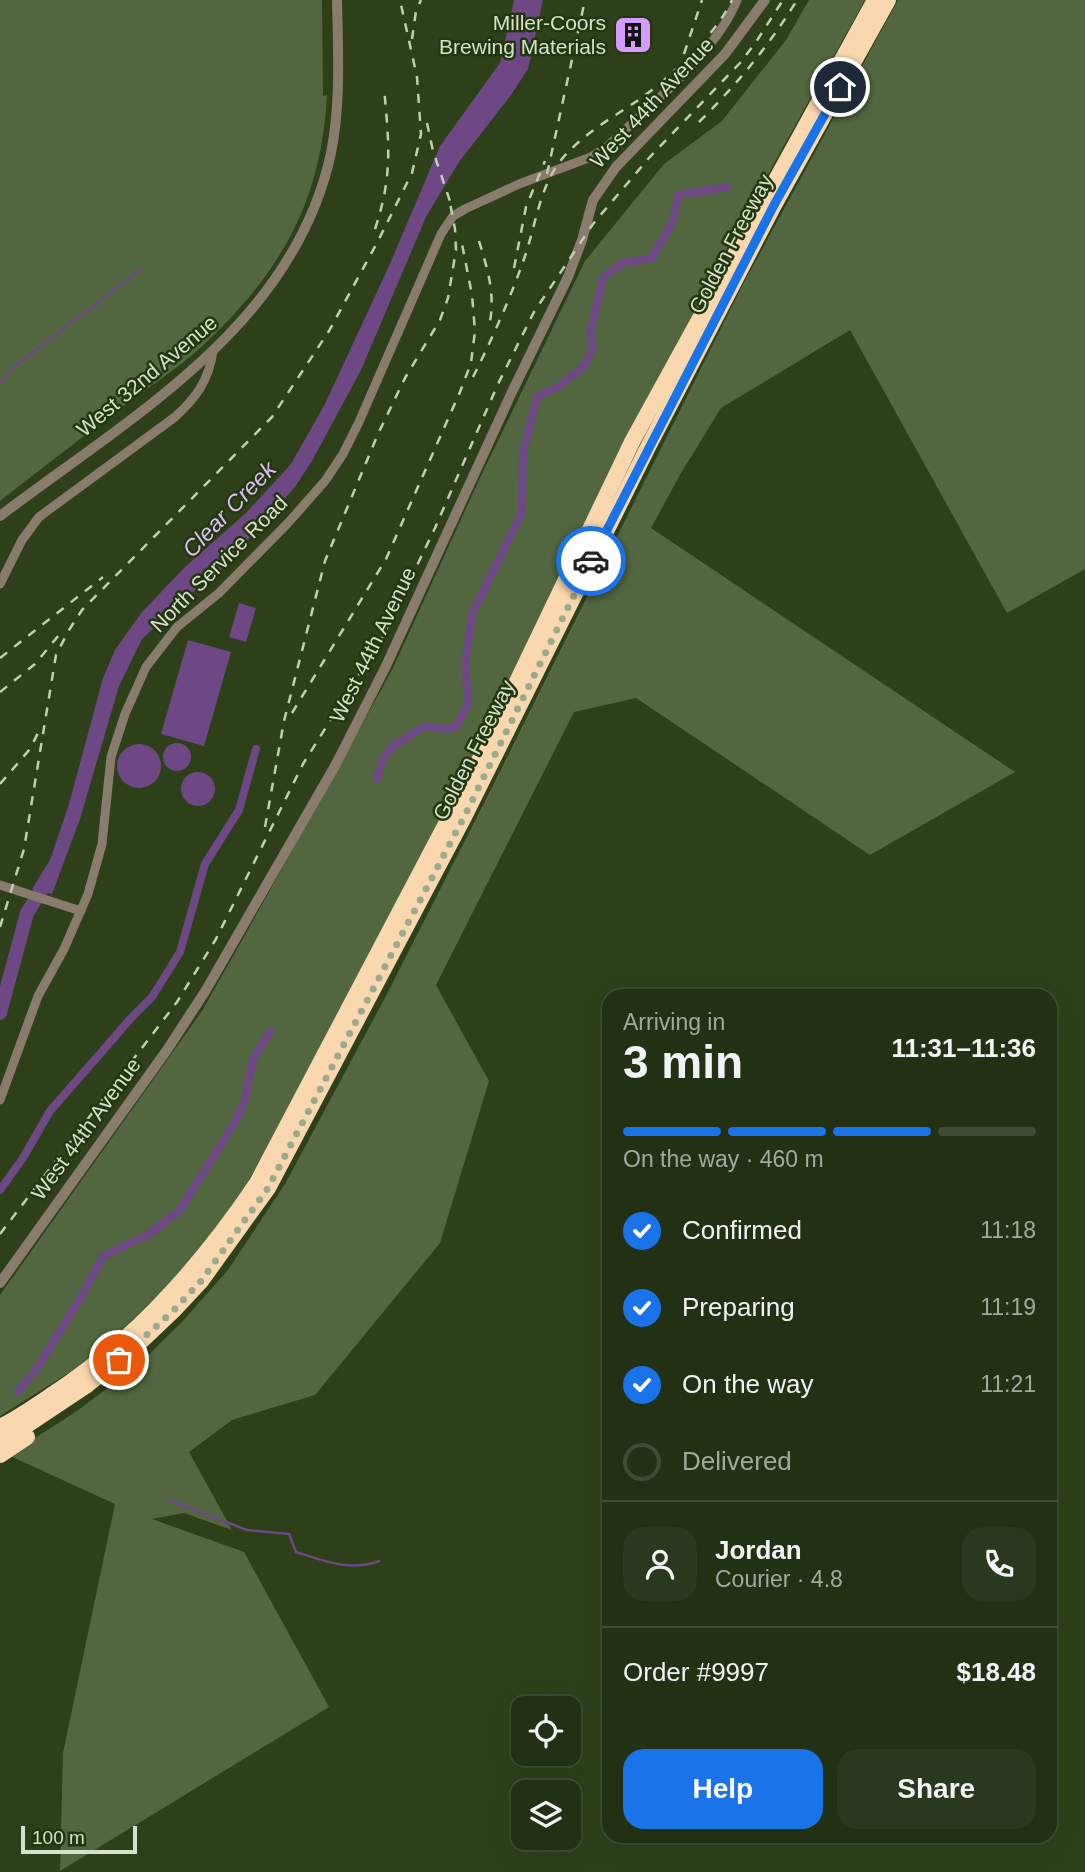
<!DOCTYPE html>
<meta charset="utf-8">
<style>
:root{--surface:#223014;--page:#2a381d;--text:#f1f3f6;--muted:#a2a9a0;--line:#3f4b34;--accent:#1a73e8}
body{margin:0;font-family:Arial,sans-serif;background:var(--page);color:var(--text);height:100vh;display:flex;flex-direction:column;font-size:26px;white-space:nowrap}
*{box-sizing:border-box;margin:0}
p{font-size:23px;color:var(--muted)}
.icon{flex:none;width:38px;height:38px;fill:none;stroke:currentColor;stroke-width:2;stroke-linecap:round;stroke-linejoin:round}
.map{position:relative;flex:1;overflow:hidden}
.side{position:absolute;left:602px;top:989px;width:455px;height:854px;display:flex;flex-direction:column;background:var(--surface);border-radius:21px;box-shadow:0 7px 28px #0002,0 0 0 2px var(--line)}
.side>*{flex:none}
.fabs{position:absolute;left:511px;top:1696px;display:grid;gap:14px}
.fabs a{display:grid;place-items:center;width:70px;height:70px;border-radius:14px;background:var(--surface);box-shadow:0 7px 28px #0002,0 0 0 2px var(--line);font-size:35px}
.scale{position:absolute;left:21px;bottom:18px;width:116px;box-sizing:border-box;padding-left:7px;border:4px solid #d5e1cb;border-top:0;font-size:19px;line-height:24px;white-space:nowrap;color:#d5e1cb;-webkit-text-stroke:5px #24360f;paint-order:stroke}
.pin{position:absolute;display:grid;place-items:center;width:60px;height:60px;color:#fff;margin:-30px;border:4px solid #fff;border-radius:50%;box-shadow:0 2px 7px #0007}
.courier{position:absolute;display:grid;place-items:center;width:70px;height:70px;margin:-35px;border:5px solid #1a73e8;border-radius:50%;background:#fff;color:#222;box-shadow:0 2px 9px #0007}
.headline em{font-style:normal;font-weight:700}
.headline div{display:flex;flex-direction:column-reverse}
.headline{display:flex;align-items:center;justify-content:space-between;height:119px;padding:0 21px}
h1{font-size:46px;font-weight:700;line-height:52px}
.bar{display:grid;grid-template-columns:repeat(4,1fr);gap:10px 7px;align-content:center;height:84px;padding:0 21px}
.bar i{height:9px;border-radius:5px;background:var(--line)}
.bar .selected{background:var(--accent)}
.bar p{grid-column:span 4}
.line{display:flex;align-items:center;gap:18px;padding:0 21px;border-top:2px solid var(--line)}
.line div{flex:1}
.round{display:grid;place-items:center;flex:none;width:74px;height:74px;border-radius:21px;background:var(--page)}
ol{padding:0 21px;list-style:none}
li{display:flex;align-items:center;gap:21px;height:77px}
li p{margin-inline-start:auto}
li .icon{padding:7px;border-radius:50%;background:var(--accent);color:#fff;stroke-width:4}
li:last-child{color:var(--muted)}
li i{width:38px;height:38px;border:4px solid var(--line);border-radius:50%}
.action{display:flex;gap:14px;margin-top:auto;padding:14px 21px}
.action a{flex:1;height:80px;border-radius:21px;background:var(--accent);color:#fff;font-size:28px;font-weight:700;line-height:80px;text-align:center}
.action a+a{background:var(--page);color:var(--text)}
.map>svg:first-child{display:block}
.green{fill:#52673f}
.water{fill:#6d4885}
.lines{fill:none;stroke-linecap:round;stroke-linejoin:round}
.stream{stroke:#6d4885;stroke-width:2.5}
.canal{stroke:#6d4885;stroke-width:8}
.river{stroke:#6d4885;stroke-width:14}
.minor{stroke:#8a7c6c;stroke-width:9}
.tertiary{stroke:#8a7c6c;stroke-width:10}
.motorway{stroke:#fad8af;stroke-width:16}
.rail{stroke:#c1ceb6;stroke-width:2.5;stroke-dasharray:9 9;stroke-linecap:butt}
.done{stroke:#9ba98d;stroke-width:7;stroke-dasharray:0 12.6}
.route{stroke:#1a73e8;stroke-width:9}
.labels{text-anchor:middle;stroke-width:5;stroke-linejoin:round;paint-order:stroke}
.poi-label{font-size:21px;fill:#d5e1cb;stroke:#24360f;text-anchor:end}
.street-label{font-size:21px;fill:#d5e1cb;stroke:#24360f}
.water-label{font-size:23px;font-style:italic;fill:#debff4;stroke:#24360f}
</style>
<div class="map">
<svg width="1085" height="1872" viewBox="0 0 1085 1872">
<rect width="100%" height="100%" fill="#2e401a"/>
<g class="green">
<path d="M0,0H322L323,96L327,95C321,205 279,275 199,349C174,372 142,391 114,413C76,442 38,471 0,501Z"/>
<path d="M809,0H865L726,250L640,418L507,693L292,1104L247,1183L213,1233L175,1279L127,1325L78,1367L0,1416V1295L202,1011L249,928L392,670L479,480L585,261L664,164L722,121L786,40Z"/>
<path d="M898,0H1085V569L1007,613L850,330L721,408L681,473L651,528L1015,772L870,855L636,698L574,712L436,985L489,1081L440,1243L315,1395L232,1420L189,1452L232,1530L184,1513L152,1519L244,1552L329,1707L60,1871L63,1753L115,1504L8,1455L74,1413L135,1368L181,1323L228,1270L285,1184L387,994L487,797L742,286Z"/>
</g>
<g class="water">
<path d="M514,0H543L528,69L511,95L459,162L426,217L361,370L312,461L295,487L216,575L189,595L142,639L119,686L80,819L52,894L32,889L50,860L69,804L103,678L115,650L142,612L185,567L246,513L291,464L325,404L389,266L440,146L500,63Z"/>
<path d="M239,603L256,608L246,642L229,637Z"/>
<path d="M188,640L231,652L204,746L161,734Z"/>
<circle cx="177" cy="757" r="14"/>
<circle cx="139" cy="766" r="22"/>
<circle cx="198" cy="789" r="17"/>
</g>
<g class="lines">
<g class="stream">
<path d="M0,382L14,367L141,269"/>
<path d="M168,1500L247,1530L289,1534L296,1552C325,1561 350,1572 379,1561"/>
</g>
<g class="canal">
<path d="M377,779L383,759L393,746L425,726L447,729L457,726L468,703L465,663L472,614L522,512L523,452L537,397L561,385L584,366L593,348L590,334L603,277L623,263L652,258L673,221L678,195L727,187"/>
<path d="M0,1190L23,1158L50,1111L132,1017L152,997L180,952L205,864L239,810L256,749"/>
<path d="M18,1391L35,1371L81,1297L103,1256L148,1235L179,1211L237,1119L245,1099L253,1059L270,1032"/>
</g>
<path class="river" d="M0,1013L27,913L50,876"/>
<g class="minor">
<path d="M0,584L22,540L39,517L175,417C196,398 209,380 213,351"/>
<path d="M0,885L81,911"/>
<path d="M0,1100L38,996L64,949L88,894L102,844L111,757L125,714L146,667L177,627L219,593L288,523L325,481L343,454L359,422L441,234L453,216L465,209L519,184L591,157L608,146C649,106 716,53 737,0"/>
</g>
<g class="tertiary">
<path d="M0,516C130,417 294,326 331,153C341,104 338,50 337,0"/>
<path d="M0,1283L167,1050L206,990L336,764L385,668L511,394L568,277L582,240L593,200L616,167L725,54L765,0"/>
</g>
<g class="motorway">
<path d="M0,1427C18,1418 34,1407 50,1396C135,1341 201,1267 257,1183L477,765L633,440L875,0"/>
<path d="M0,1441L15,1433L87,1385L134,1348L173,1311L201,1281L268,1188L464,817L649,445L774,205L888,0"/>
<path d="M0,1455L27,1437"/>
</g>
<g class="rail">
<path d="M412,39L416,11L421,0"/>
<path d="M684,54L702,0"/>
<path d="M699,122C737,84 769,46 797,0"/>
<path d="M427,123L433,151L452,207"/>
<path d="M547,174L585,0"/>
<path d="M375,229C393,175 389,144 384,88"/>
<path d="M479,241C488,270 496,297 489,326"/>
<path d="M514,268L526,207L545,161"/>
<path d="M473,377C492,339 510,299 524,259C535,228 539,191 558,164C578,137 610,119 637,101C669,79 716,35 732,0"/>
<path d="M0,658L103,577"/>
<path d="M0,692L35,664L59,635"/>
<path d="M292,713L386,559L460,392L471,363L475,331L472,295L462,244"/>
<path d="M0,784L30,749L38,733"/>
<path d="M265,827L284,721L325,561L378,434L405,378L440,320L448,298L456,250L455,229L449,198"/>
<path d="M0,927L24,849L56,655L69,630L82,610L272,417L329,331L378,241L412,173L421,134L417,77L400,0"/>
<path d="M0,1234L177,1002L216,939L303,764L382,638L435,528L498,384L534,312L593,224L648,159L740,63L756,42L783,0"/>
</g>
</g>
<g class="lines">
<path class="done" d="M119,1360L173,1311L201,1281L268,1188L464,817L591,561"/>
<path class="route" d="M591,561L774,205L840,87"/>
</g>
<defs>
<symbol id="building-square" viewBox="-11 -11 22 22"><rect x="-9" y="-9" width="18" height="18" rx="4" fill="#d59cfb" stroke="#24360f"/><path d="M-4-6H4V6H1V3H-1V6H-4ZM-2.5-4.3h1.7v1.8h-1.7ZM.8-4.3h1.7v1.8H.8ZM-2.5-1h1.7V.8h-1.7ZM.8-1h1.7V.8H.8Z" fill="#111"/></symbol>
</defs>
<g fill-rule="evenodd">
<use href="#building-square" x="611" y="13" width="44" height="44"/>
</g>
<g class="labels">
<g class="poi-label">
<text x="606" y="30">Miller-Coors<tspan x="606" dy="24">Brewing Materials</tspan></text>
</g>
<g class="street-label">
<text transform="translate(652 103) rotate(-47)" y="7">West 44th Avenue</text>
<text transform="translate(731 244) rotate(-62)" y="7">Golden Freeway</text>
<text transform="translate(147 376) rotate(-40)" y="7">West 32nd Avenue</text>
<text transform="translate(219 564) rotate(-45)" y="7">North Service Road</text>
<text transform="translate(373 645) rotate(-64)" y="7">West 44th Avenue</text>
<text transform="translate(474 750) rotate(-63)" y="7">Golden Freeway</text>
<text transform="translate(86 1129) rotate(-54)" y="7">West 44th Avenue</text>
</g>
<g class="water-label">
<text transform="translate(229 509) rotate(-46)" y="8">Clear Creek</text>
</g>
</g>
</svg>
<div class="fabs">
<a><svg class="icon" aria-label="locate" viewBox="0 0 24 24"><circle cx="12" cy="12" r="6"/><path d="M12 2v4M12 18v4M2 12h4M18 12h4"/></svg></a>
<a><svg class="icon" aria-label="layers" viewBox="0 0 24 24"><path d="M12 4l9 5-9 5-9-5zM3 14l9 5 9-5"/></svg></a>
</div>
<div class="scale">100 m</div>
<div class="pin" style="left:119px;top:1360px;background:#ea580c"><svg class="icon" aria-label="bag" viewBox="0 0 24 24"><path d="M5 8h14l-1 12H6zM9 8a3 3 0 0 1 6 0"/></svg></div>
<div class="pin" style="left:840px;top:87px;background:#1f2937"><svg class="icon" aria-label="home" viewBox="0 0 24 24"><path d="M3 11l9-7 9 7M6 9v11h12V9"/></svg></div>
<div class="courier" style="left:591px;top:561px"><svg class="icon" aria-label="car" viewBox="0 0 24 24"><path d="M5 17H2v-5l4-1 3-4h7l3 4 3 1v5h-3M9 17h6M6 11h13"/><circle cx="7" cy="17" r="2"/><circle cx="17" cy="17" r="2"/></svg></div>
<section class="side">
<div class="headline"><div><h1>3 min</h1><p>Arriving in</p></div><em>11:31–11:36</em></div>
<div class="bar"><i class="selected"></i><i class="selected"></i><i class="selected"></i><i></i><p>On the way · 460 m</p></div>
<ol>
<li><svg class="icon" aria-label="check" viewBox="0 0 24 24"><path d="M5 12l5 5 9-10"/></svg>Confirmed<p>11:18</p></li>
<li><svg class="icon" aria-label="check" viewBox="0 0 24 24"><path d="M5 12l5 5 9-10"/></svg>Preparing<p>11:19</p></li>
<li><svg class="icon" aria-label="check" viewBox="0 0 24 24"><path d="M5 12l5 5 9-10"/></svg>On the way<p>11:21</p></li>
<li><i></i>Delivered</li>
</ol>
<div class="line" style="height:126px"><a class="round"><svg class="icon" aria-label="person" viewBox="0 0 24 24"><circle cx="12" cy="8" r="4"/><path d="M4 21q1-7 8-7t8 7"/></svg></a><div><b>Jordan</b><p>Courier · 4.8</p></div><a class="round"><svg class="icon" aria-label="phone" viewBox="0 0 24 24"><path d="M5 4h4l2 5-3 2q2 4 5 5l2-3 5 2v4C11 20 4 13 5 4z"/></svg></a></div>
<div class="line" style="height:91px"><div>Order #9997</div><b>$18.48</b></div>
<div class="action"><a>Help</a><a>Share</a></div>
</section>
</div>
